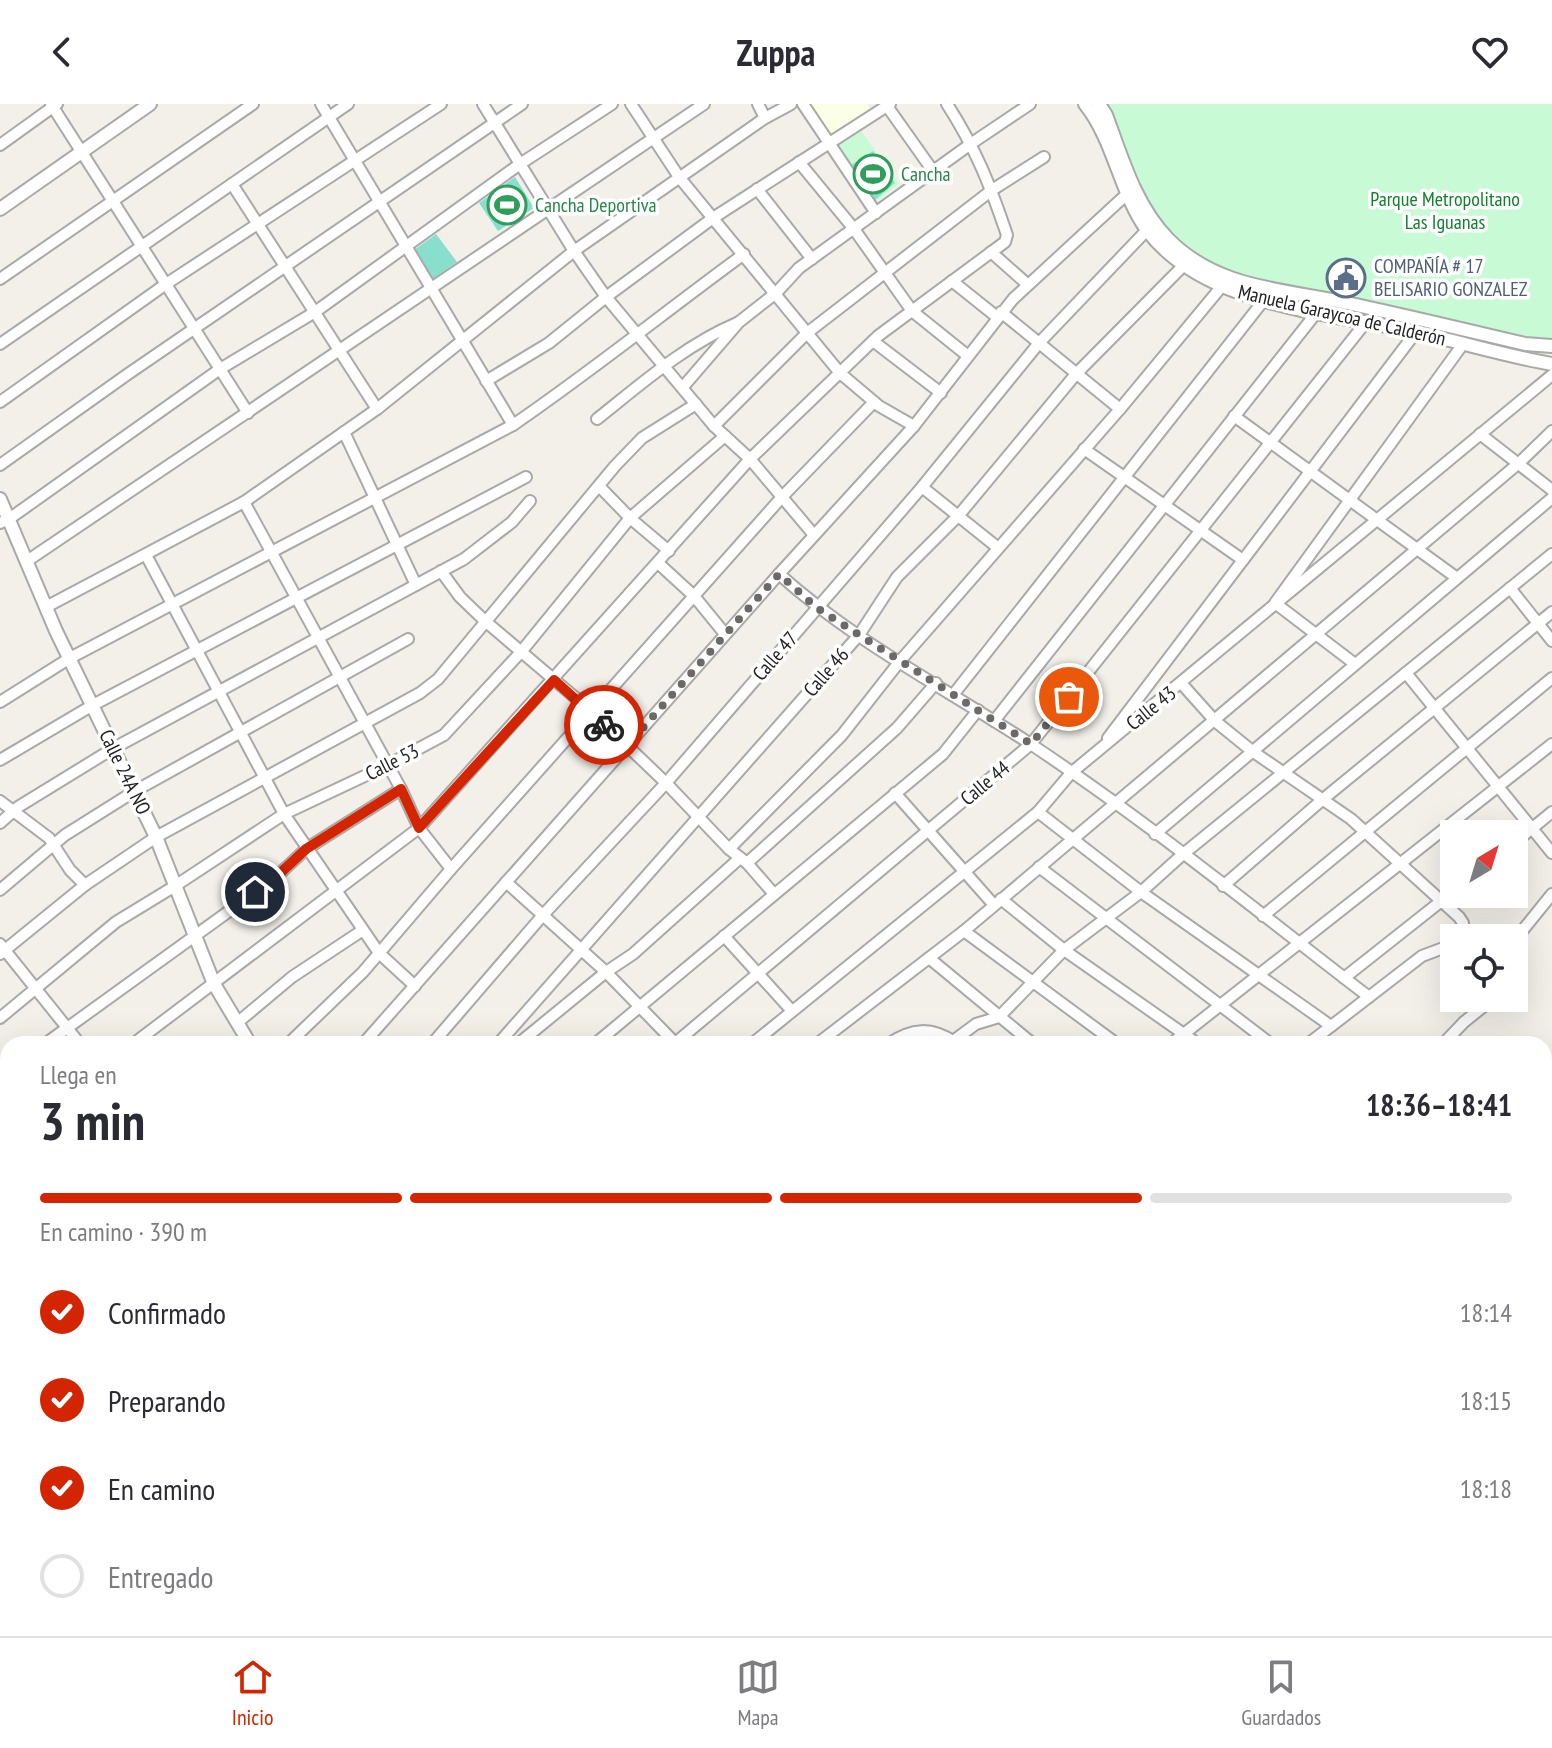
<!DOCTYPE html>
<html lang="es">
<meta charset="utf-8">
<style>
:root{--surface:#fff;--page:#f2f2f3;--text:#2b2b33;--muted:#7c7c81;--line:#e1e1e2;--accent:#d32501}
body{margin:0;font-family:"PT Sans Narrow",sans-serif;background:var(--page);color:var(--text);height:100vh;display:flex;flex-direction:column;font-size:30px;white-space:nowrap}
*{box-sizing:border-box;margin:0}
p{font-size:26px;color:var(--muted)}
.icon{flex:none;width:44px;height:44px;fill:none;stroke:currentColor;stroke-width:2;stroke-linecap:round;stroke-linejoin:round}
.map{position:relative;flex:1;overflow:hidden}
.drawer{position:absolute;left:0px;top:932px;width:1552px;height:600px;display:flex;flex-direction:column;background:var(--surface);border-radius:24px 24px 0 0;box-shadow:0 8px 32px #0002}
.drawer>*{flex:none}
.needle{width:52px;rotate:38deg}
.controls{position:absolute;left:1440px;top:716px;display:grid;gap:16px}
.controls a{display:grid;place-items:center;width:88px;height:88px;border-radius:0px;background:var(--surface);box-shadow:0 8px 32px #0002;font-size:40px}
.pin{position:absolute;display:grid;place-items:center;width:68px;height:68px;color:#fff;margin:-34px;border:4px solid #fff;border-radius:50%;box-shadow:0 2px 8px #0007}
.courier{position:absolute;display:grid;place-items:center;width:80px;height:80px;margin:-40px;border:6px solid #d32501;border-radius:50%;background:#fff;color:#222;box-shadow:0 2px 10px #0007}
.head em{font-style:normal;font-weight:600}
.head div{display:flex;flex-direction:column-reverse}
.head{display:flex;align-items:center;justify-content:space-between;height:136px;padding:0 40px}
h1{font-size:52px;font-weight:600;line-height:60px}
.bar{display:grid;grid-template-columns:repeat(4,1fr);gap:12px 8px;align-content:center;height:96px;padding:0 40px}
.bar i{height:10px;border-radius:6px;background:var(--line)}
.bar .current{background:var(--accent)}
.bar p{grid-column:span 4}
ol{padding:0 40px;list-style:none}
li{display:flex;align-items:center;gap:24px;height:88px}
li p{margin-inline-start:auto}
li .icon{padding:8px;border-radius:50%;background:var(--accent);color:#fff;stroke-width:4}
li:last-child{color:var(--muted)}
li i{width:44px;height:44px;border:4px solid var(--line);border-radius:50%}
header{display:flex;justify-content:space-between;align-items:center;height:104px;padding:0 40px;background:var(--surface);font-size:36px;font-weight:600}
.dock{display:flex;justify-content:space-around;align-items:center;height:112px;border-top:2px solid var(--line);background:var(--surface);font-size:22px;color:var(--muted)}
.dock a{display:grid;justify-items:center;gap:4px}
.dock .current{color:var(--accent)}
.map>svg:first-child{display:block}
.education{fill:#faffe5}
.park{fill:#c8fad5}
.pitch{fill:#89dfcd}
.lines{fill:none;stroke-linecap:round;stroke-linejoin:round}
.minor-casing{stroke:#a9a9a9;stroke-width:14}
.tertiary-casing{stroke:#a9a9a9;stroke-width:16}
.minor{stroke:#fff;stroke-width:10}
.tertiary{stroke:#fff;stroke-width:12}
.done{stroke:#6b6a68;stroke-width:8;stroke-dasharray:0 14.4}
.route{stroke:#d32501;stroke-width:10}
.labels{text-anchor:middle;stroke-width:7;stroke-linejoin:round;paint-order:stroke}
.leisure-label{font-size:20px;fill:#27864d;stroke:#fff;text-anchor:start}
.park-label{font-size:20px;fill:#0d832b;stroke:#fff}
.service-label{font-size:20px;fill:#4e5e75;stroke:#fff;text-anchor:start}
.street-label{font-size:20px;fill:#222;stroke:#fff}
</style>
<header><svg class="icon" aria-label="back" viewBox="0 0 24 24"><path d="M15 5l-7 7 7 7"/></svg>Zuppa<svg class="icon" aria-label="heart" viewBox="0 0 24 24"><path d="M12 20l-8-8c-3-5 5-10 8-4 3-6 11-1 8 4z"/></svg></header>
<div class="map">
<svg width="1552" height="1532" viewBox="0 0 1552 1532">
<rect width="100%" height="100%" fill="#f2f0e9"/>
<path class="education" d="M809,0H867L871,8L832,35Z"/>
<g class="park">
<path d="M1106,0H1552V240L1265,180L1215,163L1172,133L1149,98Z"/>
<path d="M861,27L899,80L874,99L836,43Z"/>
</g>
<g class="pitch">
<path d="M873,47L895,79L874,97L850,62Z"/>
<path d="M515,73L534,104L498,127L479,99Z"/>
<path d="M436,130L457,158L432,176L414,146Z"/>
</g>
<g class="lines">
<defs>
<g id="minor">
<path d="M51,0L248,309"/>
<path d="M321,0L513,321"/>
<path d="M483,0L574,147L606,193L714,322L750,355L814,431"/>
<path d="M631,0L679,73L840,269L879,302L914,322"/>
<path d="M758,0L765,14"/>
<path d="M803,0L876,109"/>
<path d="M887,2L933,67"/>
<path d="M0,41L57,0"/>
<path d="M799,58L854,125L912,207L968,252"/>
<path d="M232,80L377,305"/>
<path d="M757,85L812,155"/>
<path d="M991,148L1027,180"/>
<path d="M0,175L253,0"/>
<path d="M952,177L997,213"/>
<path d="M1001,208L1120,305"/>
<path d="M873,237L941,289"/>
<path d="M0,240L348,0"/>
<path d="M486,277L549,239L606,193L713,114L890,0"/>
<path d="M683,283L739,218L776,189L799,164L972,39L1030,0"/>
<path d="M0,298L166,180L441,0"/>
<path d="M1234,312L1457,474"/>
<path d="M597,315C641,280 685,241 737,219"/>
<path d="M714,322L807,229L992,86L1044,53"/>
<path d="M344,328L416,481"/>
<path d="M1480,330L1552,386"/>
<path d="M1084,345L1243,456"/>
<path d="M0,361L128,270L522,0"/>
<path d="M599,382L630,414L669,447"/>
<path d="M922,383L997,443"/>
<path d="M244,398L401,685L419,724L451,765"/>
<path d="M0,419L9,415L220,265L315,208L520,60L612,0"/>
<path d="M146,451L284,710L379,849L415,882"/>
<path d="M27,457L704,0"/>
<path d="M658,459L694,492L725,530"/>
<path d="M441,467L460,493L485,517L591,607L666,679L729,745L747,759L774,790"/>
<path d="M779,470C853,537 945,584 1029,639C1147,717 1257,807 1369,893"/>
<path d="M1510,484L1552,537"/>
<path d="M46,503L244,398L377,305L574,147L765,14L791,0"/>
<path d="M1355,560L1275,499L1463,240"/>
<path d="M1406,569L1552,749"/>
<path d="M1181,579L1215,617L1252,647L1351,715L1459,813L1463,819L1464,834"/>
<path d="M953,591L1264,196"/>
<path d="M0,598L70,554L513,321C592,267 666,207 744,150"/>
<path d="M994,617L1317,208"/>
<path d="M1108,634L1416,228"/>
<path d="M0,656L93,601L526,373"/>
<path d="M895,689L994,801"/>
<path d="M0,697L49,734L70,766L85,781"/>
<path d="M1038,708L1141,788L1331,922"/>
<path d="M0,719L18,703L114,644L464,455L512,418L530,397"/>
<path d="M1155,730L1552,394"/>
<path d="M1514,739L1552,708"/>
<path d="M729,745L842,631L900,557L1120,305L1222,182"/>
<path d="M747,759L897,624L936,579"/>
<path d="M1039,763L1271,940"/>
<path d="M506,778L606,868L676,940"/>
<path d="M1223,782L1322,696L1552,508"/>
<path d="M0,786L65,731L135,687L408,535"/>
<path d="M1001,795L1064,846L1198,940"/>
<path d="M1263,812L1552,574"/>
<path d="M964,827L1117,940"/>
<path d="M724,832L792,907"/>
<path d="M1514,837L1552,790"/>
<path d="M0,840L80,940"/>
<path d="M0,850L85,781L156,733L420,589L438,575L615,362L642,334L696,300"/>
<path d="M1514,853C1522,863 1523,869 1514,878"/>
<path d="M929,854L1033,940"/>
<path d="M1344,874L1454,787"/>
<path d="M0,914L116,818L175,782L284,710L388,661L444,631L521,548L630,414L725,332"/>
<path d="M237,919L292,873L363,826"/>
<path d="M45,940L275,774L306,745L401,685"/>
<path d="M133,940L419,724L750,355L878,232L1005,138L1007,131C990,81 976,45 947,0"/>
<path d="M288,940L363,868L451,765L782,393L874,298"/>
<path d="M363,940L779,470L914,322L1013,195L1128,89"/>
<path d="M432,940L543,811L666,679L922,383L1039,239L1147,126"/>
<path d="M498,940L859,531L897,473L959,411L1076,270L1184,161"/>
<path d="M518,940L606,868L633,850L740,754"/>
<path d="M595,940L943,650L978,606"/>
<path d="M674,940L1031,640L1366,218"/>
<path d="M752,940L1038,708L1071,669L1552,271"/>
<path d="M817,940L964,827L1519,359L1552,327"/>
<path d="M888,940C912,924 931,922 956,939"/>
<path d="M949,940L976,920L999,913L1064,846L1141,788L1182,751L1552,450"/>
<path d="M1171,940L1552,640"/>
<path d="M1308,940L1422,852L1454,840"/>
<path d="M1443,940L1464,918L1494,894"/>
<path d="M0,978L8,971"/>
<path d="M0,1031L8,1041"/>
<path d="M0,1100L8,1095"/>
<path d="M0,1171L8,1163"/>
<path d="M0,1243L8,1235"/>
<path d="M0,1256L8,1264"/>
<path d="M0,1304L8,1298"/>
<path d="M0,1370L8,1363"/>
<path d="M0,1437L8,1430"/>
<path d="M391,1524L396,1532"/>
<path d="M548,1524L551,1532"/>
<path d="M654,1524L660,1532"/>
<path d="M720,1524L725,1532"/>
<path d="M786,1524L795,1532"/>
<path d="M882,1524L894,1532"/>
<path d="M37,1532L47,1524"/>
<path d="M117,1532L127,1524"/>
<path d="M195,1532L204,1524"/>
<path d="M229,1532L240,1524"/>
<path d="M320,1532L330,1524"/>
<path d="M460,1532L471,1524"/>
<path d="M529,1532L539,1524"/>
<path d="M574,1532L585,1524"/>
<path d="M868,1532L875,1524"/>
<path d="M1027,1532L1034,1524"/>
<path d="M1081,1532L1087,1524"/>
<path d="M1136,1532L1143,1524"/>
<path d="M1192,1532L1198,1524"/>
</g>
<g id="tertiary">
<path d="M1085,0C1114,36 1120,89 1147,126C1205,203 1328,208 1415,228C1461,238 1506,252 1552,260"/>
<path d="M1099,0L1106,11C1122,54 1135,101 1168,135C1217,185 1283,185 1347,199C1407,212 1466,226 1525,240L1552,242"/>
<path d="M0,105L150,0"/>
<path d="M0,395L56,527L156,733L214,880L250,940"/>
<path d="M0,1459L8,1468"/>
<path d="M0,1500L8,1493"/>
<path d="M1304,1524L1314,1532"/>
</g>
</defs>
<use href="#minor" class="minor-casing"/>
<use href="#tertiary" class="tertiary-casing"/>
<use href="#minor" class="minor"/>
<use href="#tertiary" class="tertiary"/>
</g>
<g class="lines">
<path class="done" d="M604,621L626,643L779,470L817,504L1031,640L1069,593"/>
<path class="route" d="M255,788L275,774L306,745L401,685L419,724L554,576L604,621"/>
</g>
<defs>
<symbol id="stadium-ring" viewBox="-11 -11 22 22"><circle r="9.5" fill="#fff" stroke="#2e9e5b" stroke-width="1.5"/><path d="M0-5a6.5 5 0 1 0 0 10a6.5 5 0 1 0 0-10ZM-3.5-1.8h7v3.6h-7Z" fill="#2e9e5b"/></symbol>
<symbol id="civic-ring" viewBox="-11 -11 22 22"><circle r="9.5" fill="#fff" stroke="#5c6f8a" stroke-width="1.5"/><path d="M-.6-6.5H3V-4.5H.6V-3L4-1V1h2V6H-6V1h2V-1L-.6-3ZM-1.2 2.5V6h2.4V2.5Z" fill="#5c6f8a"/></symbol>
</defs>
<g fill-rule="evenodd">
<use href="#stadium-ring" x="851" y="48" width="44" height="44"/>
<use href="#stadium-ring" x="485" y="79" width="44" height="44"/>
<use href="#civic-ring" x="1324" y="152" width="44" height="44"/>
</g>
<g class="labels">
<g class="leisure-label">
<text x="901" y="77">Cancha</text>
<text x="535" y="108">Cancha Deportiva</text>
</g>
<g class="park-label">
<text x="1445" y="102">Parque Metropolitano<tspan x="1445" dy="23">Las Iguanas</tspan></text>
</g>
<g class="service-label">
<text x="1374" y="169">COMPAÑÍA # 17<tspan x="1374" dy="23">BELISARIO GONZALEZ</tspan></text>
</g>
<g class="street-label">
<text transform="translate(1342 211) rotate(13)" y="7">Manuela Garaycoa de Calderón</text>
<text transform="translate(775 552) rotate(-49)" y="7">Calle 47</text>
<text transform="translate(826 568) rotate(-49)" y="7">Calle 46</text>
<text transform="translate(1151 604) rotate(-39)" y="7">Calle 43</text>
<text transform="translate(392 658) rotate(-27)" y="7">Calle 53</text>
<text transform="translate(125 668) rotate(64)" y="7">Calle 24A NO</text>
<text transform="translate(985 679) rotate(-40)" y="7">Calle 44</text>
</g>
</g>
</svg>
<div class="controls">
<a><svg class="needle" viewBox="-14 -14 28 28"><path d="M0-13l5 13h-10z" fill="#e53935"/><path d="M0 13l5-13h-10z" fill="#7c7c81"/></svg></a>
<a><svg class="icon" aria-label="locate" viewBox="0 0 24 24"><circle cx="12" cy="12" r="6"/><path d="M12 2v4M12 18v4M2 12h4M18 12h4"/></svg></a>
</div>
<div class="pin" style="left:1069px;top:593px;background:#ea580c"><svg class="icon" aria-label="bag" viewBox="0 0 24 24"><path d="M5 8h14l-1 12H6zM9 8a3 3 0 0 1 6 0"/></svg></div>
<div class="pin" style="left:255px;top:788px;background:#1f2937"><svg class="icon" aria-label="home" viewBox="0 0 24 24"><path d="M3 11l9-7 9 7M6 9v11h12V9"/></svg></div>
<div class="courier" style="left:604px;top:621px"><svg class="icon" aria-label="bike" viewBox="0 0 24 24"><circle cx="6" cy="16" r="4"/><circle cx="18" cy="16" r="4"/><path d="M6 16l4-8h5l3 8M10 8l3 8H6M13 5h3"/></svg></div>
<section class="drawer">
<div class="head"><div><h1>3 min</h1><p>Llega en</p></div><em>18:36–18:41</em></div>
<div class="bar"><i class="current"></i><i class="current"></i><i class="current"></i><i></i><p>En camino · 390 m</p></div>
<ol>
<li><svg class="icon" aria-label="check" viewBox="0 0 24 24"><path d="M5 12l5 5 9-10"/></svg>Confirmado<p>18:14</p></li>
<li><svg class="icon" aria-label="check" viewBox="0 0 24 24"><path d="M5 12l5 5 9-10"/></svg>Preparando<p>18:15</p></li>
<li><svg class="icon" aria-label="check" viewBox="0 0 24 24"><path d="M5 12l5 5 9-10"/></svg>En camino<p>18:18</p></li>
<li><i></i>Entregado</li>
</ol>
</section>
</div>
<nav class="dock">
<a class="current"><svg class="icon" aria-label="home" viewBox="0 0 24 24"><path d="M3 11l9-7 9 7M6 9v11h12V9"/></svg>Inicio</a>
<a><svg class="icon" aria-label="map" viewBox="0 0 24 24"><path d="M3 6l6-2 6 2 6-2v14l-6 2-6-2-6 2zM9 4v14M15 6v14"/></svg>Mapa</a>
<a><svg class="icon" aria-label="saved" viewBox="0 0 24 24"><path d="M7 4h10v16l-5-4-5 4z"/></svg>Guardados</a>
</nav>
